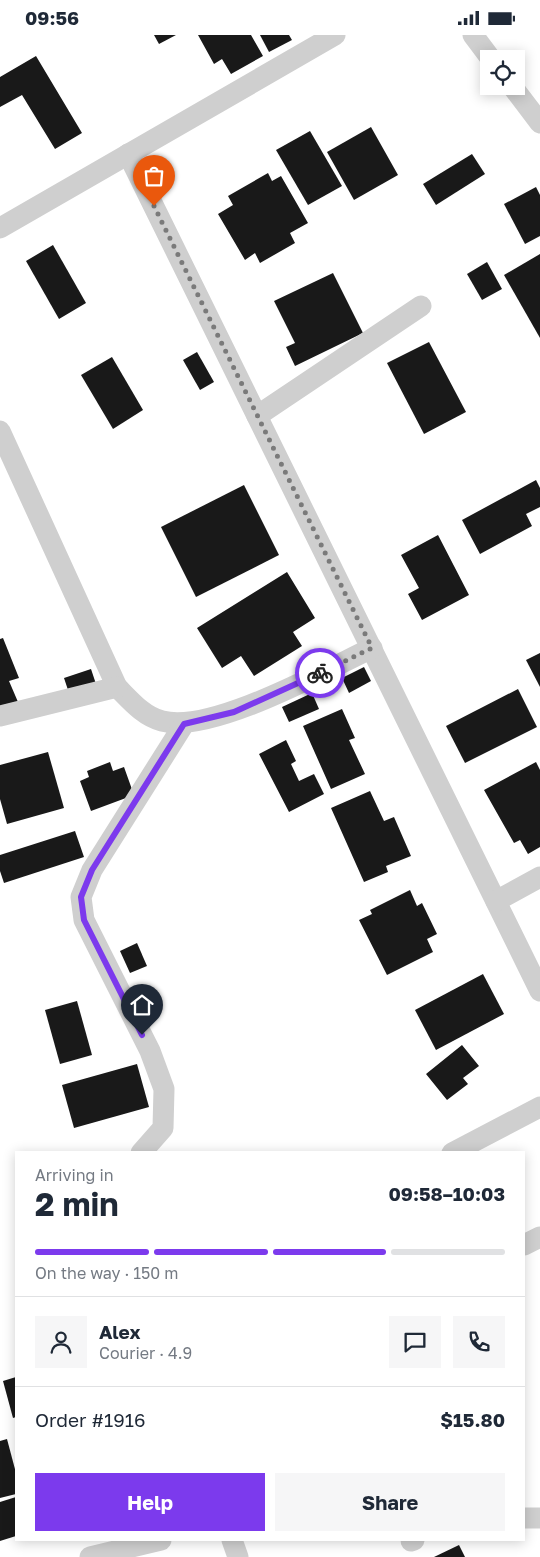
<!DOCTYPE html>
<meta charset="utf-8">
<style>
:root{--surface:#fff;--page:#f6f6f7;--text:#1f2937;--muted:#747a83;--line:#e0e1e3;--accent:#7c3aed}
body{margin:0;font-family:"Golos Text",sans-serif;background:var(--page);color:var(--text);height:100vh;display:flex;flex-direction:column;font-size:19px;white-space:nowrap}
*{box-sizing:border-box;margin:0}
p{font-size:16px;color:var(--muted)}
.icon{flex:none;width:28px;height:28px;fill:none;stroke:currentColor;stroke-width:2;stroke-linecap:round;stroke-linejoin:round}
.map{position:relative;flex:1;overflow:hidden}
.panel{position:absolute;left:15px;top:1116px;width:510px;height:390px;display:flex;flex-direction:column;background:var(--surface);border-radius:0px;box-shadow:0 2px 12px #0003}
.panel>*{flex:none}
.controls{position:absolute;left:480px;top:15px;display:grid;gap:10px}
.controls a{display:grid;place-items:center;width:45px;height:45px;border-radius:0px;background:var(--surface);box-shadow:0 2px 12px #0003;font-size:25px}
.pin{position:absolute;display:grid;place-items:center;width:42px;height:42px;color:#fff;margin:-51px -21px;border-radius:50% 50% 50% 0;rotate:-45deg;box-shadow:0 0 5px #0007}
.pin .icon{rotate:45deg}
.courier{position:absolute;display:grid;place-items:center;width:50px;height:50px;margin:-25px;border:4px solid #7c3aed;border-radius:50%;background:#fff;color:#222;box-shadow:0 1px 6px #0007}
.summary em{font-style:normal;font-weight:700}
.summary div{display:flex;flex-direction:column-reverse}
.summary{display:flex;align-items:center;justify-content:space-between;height:85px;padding:0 20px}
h1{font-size:32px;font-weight:700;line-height:38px}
.bar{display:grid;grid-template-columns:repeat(4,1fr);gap:8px 5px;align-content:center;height:60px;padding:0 20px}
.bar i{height:6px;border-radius:4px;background:var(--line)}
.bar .current{background:var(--accent)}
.bar p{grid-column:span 4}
.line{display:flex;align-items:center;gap:12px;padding:0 20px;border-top:1px solid var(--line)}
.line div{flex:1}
.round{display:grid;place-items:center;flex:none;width:52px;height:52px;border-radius:0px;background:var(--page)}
.button{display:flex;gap:10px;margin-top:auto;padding:10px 20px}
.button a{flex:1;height:58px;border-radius:0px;background:var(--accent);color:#fff;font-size:20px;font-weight:700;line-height:58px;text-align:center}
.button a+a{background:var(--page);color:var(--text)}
.status{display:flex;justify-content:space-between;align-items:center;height:35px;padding:0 25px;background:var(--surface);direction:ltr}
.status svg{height:14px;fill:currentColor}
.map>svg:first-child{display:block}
.building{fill:#191919}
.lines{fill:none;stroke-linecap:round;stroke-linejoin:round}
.street{stroke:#cfcfcf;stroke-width:21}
.done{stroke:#7a7a7a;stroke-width:5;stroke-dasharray:0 9}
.route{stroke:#7c3aed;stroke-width:6}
</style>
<div class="status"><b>09:56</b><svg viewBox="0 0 49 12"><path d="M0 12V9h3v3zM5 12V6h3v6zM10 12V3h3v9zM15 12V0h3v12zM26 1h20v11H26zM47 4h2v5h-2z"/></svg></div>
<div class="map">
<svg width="540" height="1522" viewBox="0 0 540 1522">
<rect width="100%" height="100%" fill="#fff"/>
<g class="building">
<path d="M154,0H176L159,9Z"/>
<path d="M198,0H251L263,21L231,39L222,24L214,29Z"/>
<path d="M260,0H289L292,5L269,17Z"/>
<path d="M36,21L82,98L55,114L22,60L0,72V42Z"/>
<path d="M371,92L398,140L354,165L327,117Z"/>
<path d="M310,96L342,151L308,170L276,115Z"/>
<path d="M472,119L485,139L436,170L423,149Z"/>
<path d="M268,138L272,146L281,141L308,188L290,198L295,208L260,228L255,218L245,225L218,179L233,170L228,161Z"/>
<path d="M536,152L540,160V201L525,209L504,169Z"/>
<path d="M53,210L86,268L59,284L26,226Z"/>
<path d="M540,219V303L504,240Z"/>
<path d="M487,227L502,254L482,265L467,239Z"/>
<path d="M333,238L363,298L295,331L286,312L295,308L274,266Z"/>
<path d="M429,307L466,377L424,399L387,328Z"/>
<path d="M197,317L214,347L200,355L183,325Z"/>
<path d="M112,322L143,375L113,394L81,340Z"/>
<path d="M536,445L540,453V472L526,479L532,491L480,519L462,485Z"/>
<path d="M244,450L279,520L196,562L161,492Z"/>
<path d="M438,500L469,560L422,585L408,559L419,553L401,520Z"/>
<path d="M287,537L315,583L293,597L302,611L254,641L241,621L222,633L197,593Z"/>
<path d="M3,603L19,643L9,646L18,667L0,674V604Z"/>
<path d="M540,618V652L526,625Z"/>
<path d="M364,632L371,646L349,658L342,643Z"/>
<path d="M91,634L96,649L69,658L64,643Z"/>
<path d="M518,654L537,692L465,728L446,691Z"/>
<path d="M312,658L319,674L289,687L282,672Z"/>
<path d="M342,674L355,703L349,705L365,739L331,754L303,691Z"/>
<path d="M286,705L296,726L291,729L299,746L314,739L324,759L289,777L259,719Z"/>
<path d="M48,717L64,773L7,789L0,764V730Z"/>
<path d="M110,727L113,736L124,732L134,760L91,776L80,746L89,742L87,736Z"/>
<path d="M536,727L540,735V812L528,819L520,805L514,808L484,755Z"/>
<path d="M370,756L384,786L394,782L411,821L386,831L388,837L364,847L331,773Z"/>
<path d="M75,796L84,822L4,848L0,836V820Z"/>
<path d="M410,855L417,871L422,868L437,899L427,904L433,917L387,940L359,885L372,879L370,875Z"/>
<path d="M137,908L147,931L130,938L120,916Z"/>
<path d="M483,939L504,979L436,1015L415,975Z"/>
<path d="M77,966L92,1020L60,1029L45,975Z"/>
<path d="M462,1010L479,1031L463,1043L468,1049L447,1065L426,1039Z"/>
<path d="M137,1029L149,1072L74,1093L62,1050Z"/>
<path d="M16,1342V1382L13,1383L3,1346Z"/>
<path d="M7,1404L16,1438V1459L0,1463V1406Z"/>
<path d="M16,1462V1501L0,1506V1467Z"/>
<path d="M459,1510L465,1522H434Z"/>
</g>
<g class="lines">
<g class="street">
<path d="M473,0L491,24"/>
<path d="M512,51L540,88"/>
<path d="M128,119L540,956"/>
<path d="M0,193L335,0"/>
<path d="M257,381L421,271"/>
<path d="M0,396L117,652C130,665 143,681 162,686C211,699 324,636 372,613"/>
<path d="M0,681L117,652"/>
<path d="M496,866L540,842"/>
<path d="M141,1118L163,1093L164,1054L150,1016L84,885L81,862L92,835L184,689"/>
<path d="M452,1118L540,1072"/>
<path d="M524,1210L540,1202"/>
<path d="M524,1483H540"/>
<path d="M232,1505L238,1522"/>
<path d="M411,1506L414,1505"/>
<path d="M90,1522L161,1505"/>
</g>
</g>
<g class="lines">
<path class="done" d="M154,171L372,613L320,638"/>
<path class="route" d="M142,1000L84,885L81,862L92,835L184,689L234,677L320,638"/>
</g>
</svg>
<div class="controls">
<a><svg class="icon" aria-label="locate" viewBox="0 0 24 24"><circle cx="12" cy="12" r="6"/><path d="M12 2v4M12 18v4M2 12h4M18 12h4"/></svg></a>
</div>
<div class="pin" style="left:154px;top:171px;background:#ea580c"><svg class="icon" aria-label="bag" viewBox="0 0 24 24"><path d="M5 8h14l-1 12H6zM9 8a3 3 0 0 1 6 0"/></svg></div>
<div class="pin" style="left:142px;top:1000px;background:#1f2937"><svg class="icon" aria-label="home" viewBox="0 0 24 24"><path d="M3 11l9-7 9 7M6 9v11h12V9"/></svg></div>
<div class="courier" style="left:320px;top:638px"><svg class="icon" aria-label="bike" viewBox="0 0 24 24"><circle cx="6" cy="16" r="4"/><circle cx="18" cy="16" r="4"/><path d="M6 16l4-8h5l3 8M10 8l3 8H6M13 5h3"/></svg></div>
<section class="panel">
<div class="summary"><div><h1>2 min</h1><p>Arriving in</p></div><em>09:58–10:03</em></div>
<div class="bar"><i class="current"></i><i class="current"></i><i class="current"></i><i></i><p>On the way · 150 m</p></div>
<div class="line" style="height:90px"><a class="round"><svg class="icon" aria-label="person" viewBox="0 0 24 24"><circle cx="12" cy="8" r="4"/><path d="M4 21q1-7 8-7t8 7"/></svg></a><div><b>Alex</b><p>Courier · 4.9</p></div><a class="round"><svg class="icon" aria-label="chat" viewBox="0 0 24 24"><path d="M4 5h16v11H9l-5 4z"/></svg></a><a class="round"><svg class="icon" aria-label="phone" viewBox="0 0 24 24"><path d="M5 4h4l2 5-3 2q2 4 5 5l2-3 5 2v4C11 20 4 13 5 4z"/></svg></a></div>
<div class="line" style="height:65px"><div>Order #1916</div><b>$15.80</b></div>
<div class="button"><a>Help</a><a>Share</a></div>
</section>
</div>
